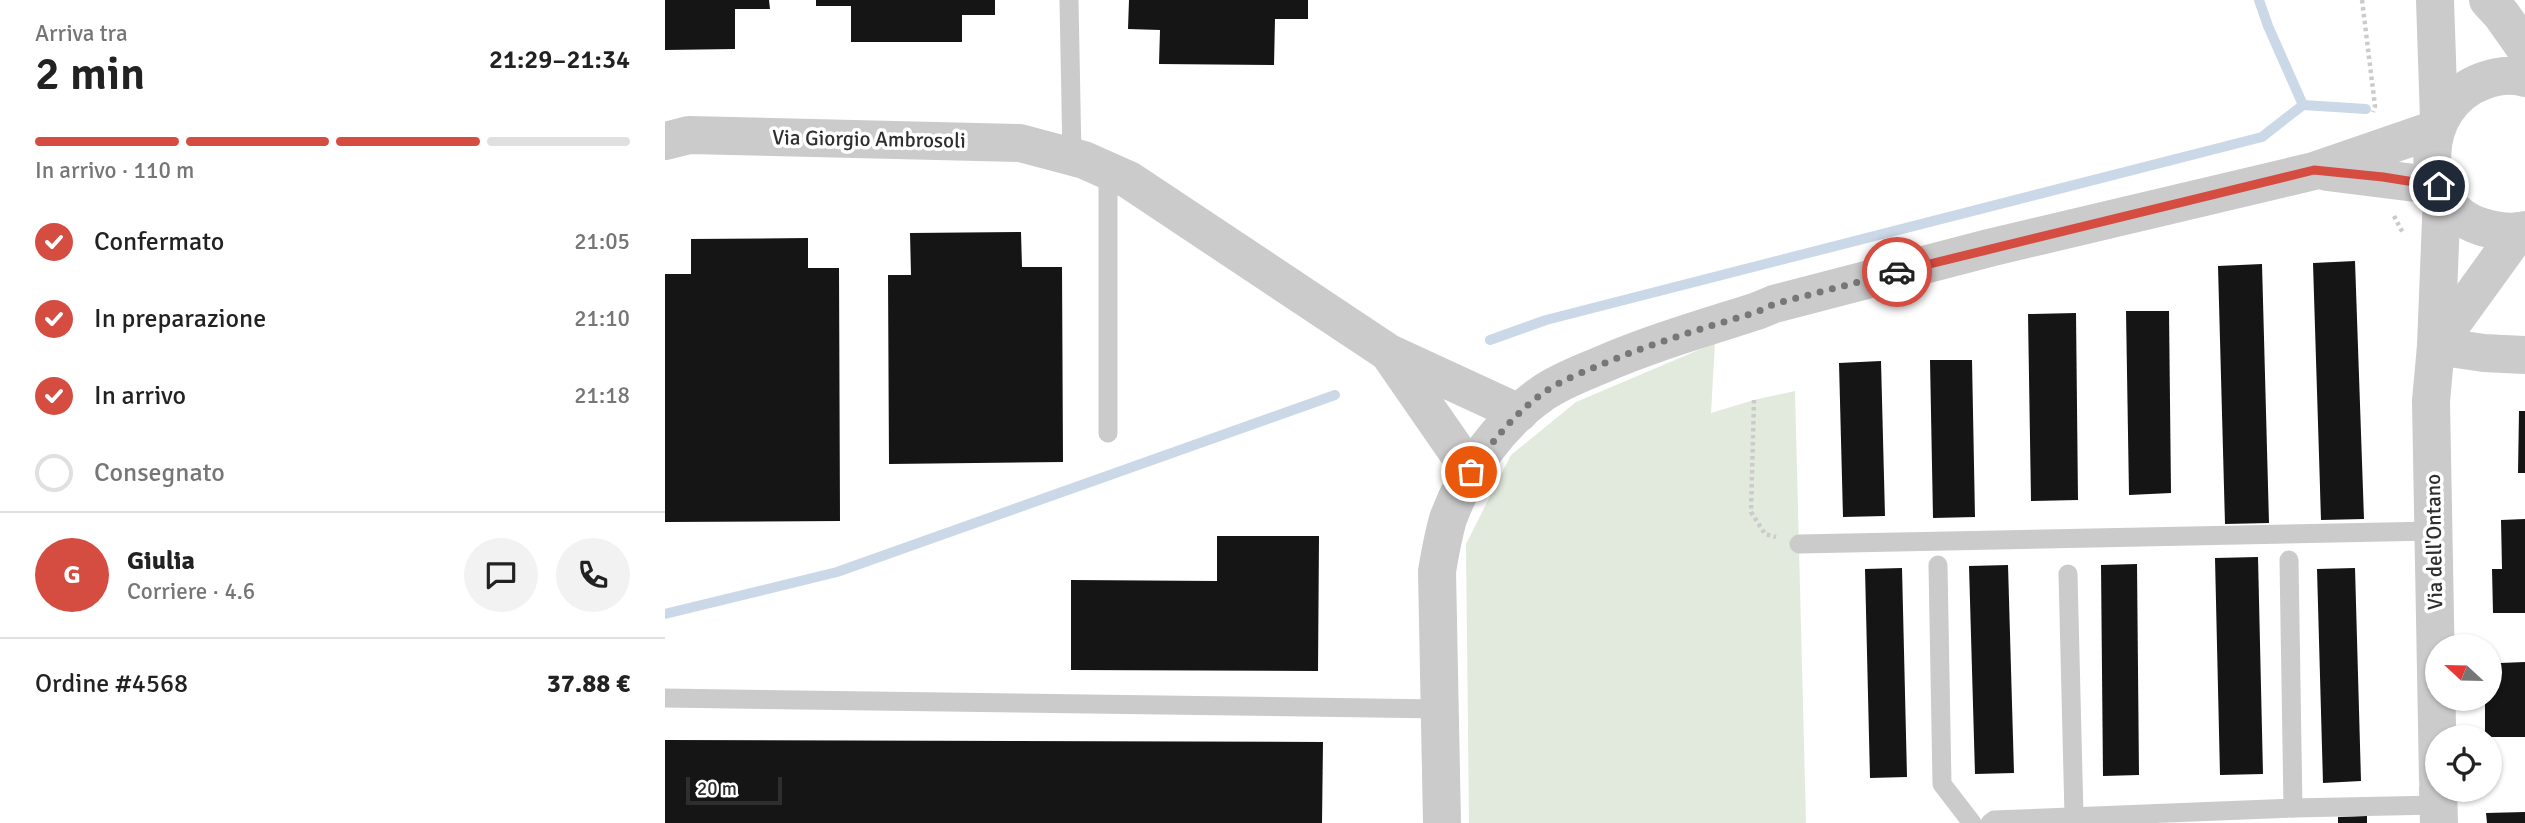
<!DOCTYPE html>
<html lang="it">
<meta charset="utf-8">
<style>
:root{--surface:#fff;--page:#f2f2f2;--text:#222;--muted:#767676;--line:#e0e0e0;--accent:#d54c40}
body{margin:0;font-family:Signika,sans-serif;background:var(--page);color:var(--text);height:100vh;display:flex;flex-direction:column;font-size:26px;white-space:nowrap}
*{box-sizing:border-box;margin:0}
p{font-size:23px;color:var(--muted)}
.icon{flex:none;width:38px;height:38px;fill:none;stroke:currentColor;stroke-width:2;stroke-linecap:round;stroke-linejoin:round}
.map{position:relative;flex:1;overflow:hidden}
.sheet{display:flex;flex-direction:column;background:var(--surface);width:665px}
.sheet>*{flex:none}
.needle{width:46px;rotate:292deg}
.controls{position:absolute;left:1760px;top:634px;display:grid;gap:14px}
.controls a{display:grid;place-items:center;width:77px;height:77px;border-radius:50%;background:var(--surface);box-shadow:0 2px 5px #0004;font-size:35px}
.scale{position:absolute;left:21px;bottom:18px;width:96px;box-sizing:border-box;padding-left:7px;border:4px solid #2e2e2e;border-top:0;font-size:19px;line-height:24px;white-space:nowrap;color:#2e2e2e;-webkit-text-stroke:5px #fff;paint-order:stroke}
.pin{position:absolute;display:grid;place-items:center;width:60px;height:60px;color:#fff;margin:-30px;border:4px solid #fff;border-radius:50%;box-shadow:0 2px 7px #0007}
.courier{position:absolute;display:grid;place-items:center;width:70px;height:70px;margin:-35px;border:5px solid #d54c40;border-radius:50%;background:#fff;color:#222;box-shadow:0 2px 9px #0007}
.summary em{font-style:normal;font-weight:600}
.summary div{display:flex;flex-direction:column-reverse}
.summary{display:flex;align-items:center;justify-content:space-between;height:119px;padding:0 35px}
h1{font-size:46px;font-weight:600;line-height:52px}
.bar{display:grid;grid-template-columns:repeat(4,1fr);gap:10px 7px;align-content:center;height:84px;padding:0 35px}
.bar i{height:9px;border-radius:5px;background:var(--line)}
.bar .active{background:var(--accent)}
.bar p{grid-column:span 4}
.line{display:flex;align-items:center;gap:18px;padding:0 35px;border-top:2px solid var(--line)}
.line div{flex:1}
.round{display:grid;place-items:center;flex:none;width:74px;height:74px;border-radius:37px;background:var(--page)}
ol{padding:0 35px;list-style:none}
li{display:flex;align-items:center;gap:21px;height:77px}
li p{margin-inline-start:auto}
li .icon{padding:7px;border-radius:50%;background:var(--accent);color:#fff;stroke-width:4}
li:last-child{color:var(--muted)}
li i{width:38px;height:38px;border:4px solid var(--line);border-radius:50%}
main{display:flex;flex:1;min-height:0}
.map>svg:first-child{display:block}
.green{fill:#e2eadd}
.lines{fill:none;stroke-linecap:round;stroke-linejoin:round}
.stream{stroke:#cbd8e8;stroke-width:10}
.building{fill:#151515}
.path{stroke:#cbcbcb;stroke-width:4.5;stroke-dasharray:3.5 3.5;stroke-linecap:butt}
.service{stroke:#cbcbcb;stroke-width:19}
.minor{stroke:#cbcbcb;stroke-width:38}
.tertiary{stroke:#cbcbcb;stroke-width:38}
.done{stroke:#777;stroke-width:7;stroke-dasharray:0 12.6}
.route{stroke:#d54c40;stroke-width:9}
.labels{text-anchor:middle;stroke-width:7;stroke-linejoin:round;paint-order:stroke}
.street-label{font-size:21px;fill:#2e2e2e;stroke:#fff}
</style>
<main>
<section class="sheet">
<div class="summary"><div><h1>2 min</h1><p>Arriva tra</p></div><em>21:29–21:34</em></div>
<div class="bar"><i class="active"></i><i class="active"></i><i class="active"></i><i></i><p>In arrivo · 110 m</p></div>
<ol>
<li><svg class="icon" aria-label="check" viewBox="0 0 24 24"><path d="M5 12l5 5 9-10"/></svg>Confermato<p>21:05</p></li>
<li><svg class="icon" aria-label="check" viewBox="0 0 24 24"><path d="M5 12l5 5 9-10"/></svg>In preparazione<p>21:10</p></li>
<li><svg class="icon" aria-label="check" viewBox="0 0 24 24"><path d="M5 12l5 5 9-10"/></svg>In arrivo<p>21:18</p></li>
<li><i></i>Consegnato</li>
</ol>
<div class="line" style="height:126px"><b class="round" style="background:var(--accent);color:#fff">G</b><div><b>Giulia</b><p>Corriere · 4.6</p></div><a class="round"><svg class="icon" aria-label="chat" viewBox="0 0 24 24"><path d="M4 5h16v11H9l-5 4z"/></svg></a><a class="round"><svg class="icon" aria-label="phone" viewBox="0 0 24 24"><path d="M5 4h4l2 5-3 2q2 4 5 5l2-3 5 2v4C11 20 4 13 5 4z"/></svg></a></div>
<div class="line" style="height:91px"><div>Ordine #4568</div><b>37.88 €</b></div>
</section>
<div class="map">
<svg width="1860" height="823" viewBox="0 0 1860 823">
<rect width="100%" height="100%" fill="#fff"/>
<path class="green" d="M1050,343L1046,413L1089,400L1130,391L1141,823H804L801,544L846,455L911,402Z"/>
<g class="lines">
<g class="stream">
<path d="M1594,0L1603,26L1638,105L1701,109"/>
<path d="M825,340L881,320L1597,137L1638,105"/>
<path d="M0,614L172,572L670,395"/>
</g>
</g>
<g class="building">
<path d="M0,0H104L105,9H70V49L0,50Z"/>
<path d="M151,0H330V15H297V42H186V6H151Z"/>
<path d="M464,0H643V19H610L609,65L494,64L495,30L463,29Z"/>
<path d="M356,232L357,267H397L398,462L224,464L223,275H246L245,233Z"/>
<path d="M143,238V268H174L175,521L0,522V274H26V239Z"/>
<path d="M1690,261L1699,519L1656,520L1648,263Z"/>
<path d="M1597,264L1604,523L1560,524L1553,266Z"/>
<path d="M1461,311H1504L1506,493L1464,495Z"/>
<path d="M1411,313L1413,500L1366,501L1363,314Z"/>
<path d="M1265,360H1307L1310,517L1268,518Z"/>
<path d="M1216,361L1220,516L1178,517L1174,363Z"/>
<path d="M1854,411H1860V473H1853Z"/>
<path d="M1860,519V613H1828L1827,569H1837L1836,520Z"/>
<path d="M552,536H654L653,671L406,670V580L552,581Z"/>
<path d="M1593,557L1598,774L1555,775L1550,558Z"/>
<path d="M1472,564L1474,775L1438,776L1436,565Z"/>
<path d="M1343,565L1349,773L1310,774L1304,566Z"/>
<path d="M1237,568L1242,777L1205,778L1200,569Z"/>
<path d="M1690,568L1696,781L1658,783L1652,569Z"/>
<path d="M1860,662V737H1820V698H1825V684H1835V663Z"/>
<path d="M0,740L658,742L657,823H0Z"/>
<path d="M1860,812V823H1822L1821,813Z"/>
<path d="M1702,816V823H1673V817Z"/>
</g>
<g class="lines">
<g class="path">
<path d="M1697,0L1710,106L1708,112"/>
<path d="M1729,216L1738,233"/>
<path d="M1089,400L1086,512L1100,534L1111,537"/>
</g>
<g class="service">
<path d="M404,0L407,156"/>
<path d="M443,171V433"/>
<path d="M1134,544L1768,531"/>
<path d="M1624,560L1628,808"/>
<path d="M1273,565L1277,784L1307,823"/>
<path d="M1403,574L1409,816"/>
<path d="M0,698L775,709"/>
<path d="M1325,823L1329,820L1628,808L1773,805"/>
</g>
<g class="minor">
<path d="M0,141L24,135L355,143L419,160L464,180L724,353L854,413"/>
<path d="M1771,346L1854,231"/>
<path d="M1771,346L1819,353L1860,355"/>
<path d="M725,355L806,472"/>
<path d="M1773,780L1766,401L1771,346L1777,194"/>
<path d="M1773,789L1774,823"/>
</g>
<g class="tertiary">
<path d="M1770,0L1774,119"/>
<path d="M1823,0L1836,14L1860,48"/>
<path d="M1860,78C1846,74 1831,76 1818,81C1752,105 1749,206 1817,227C1831,231 1846,234 1860,230"/>
<path d="M1662,172L1774,186"/>
<path d="M777,823L772,571C775,554 778,536 783,519C801,470 835,423 878,393C895,381 917,373 936,365C987,343 1039,328 1092,311L1109,304L1324,248L1649,171L1771,129"/>
</g>
</g>
<g class="lines">
<path class="done" d="M806,472C827,442 848,415 878,393C895,381 916,373 935,365C987,343 1039,328 1092,312L1109,304L1232,272"/>
<path class="route" d="M1232,272L1649,170L1718,177L1774,186"/>
</g>
<g class="labels">
<g class="street-label">
<text transform="translate(204 139) rotate(1)" y="7">Via Giorgio Ambrosoli</text>
<text transform="translate(1769 542) rotate(-91)" y="7">Via dell'Ontano</text>
</g>
</g>
</svg>
<div class="controls">
<a><svg class="needle" viewBox="-14 -14 28 28"><path d="M0-13l5 13h-10z" fill="#e53935"/><path d="M0 13l5-13h-10z" fill="#767676"/></svg></a>
<a><svg class="icon" aria-label="locate" viewBox="0 0 24 24"><circle cx="12" cy="12" r="6"/><path d="M12 2v4M12 18v4M2 12h4M18 12h4"/></svg></a>
</div>
<div class="scale">20 m</div>
<div class="pin" style="left:806px;top:472px;background:#ea580c"><svg class="icon" aria-label="bag" viewBox="0 0 24 24"><path d="M5 8h14l-1 12H6zM9 8a3 3 0 0 1 6 0"/></svg></div>
<div class="pin" style="left:1774px;top:186px;background:#1f2937"><svg class="icon" aria-label="home" viewBox="0 0 24 24"><path d="M3 11l9-7 9 7M6 9v11h12V9"/></svg></div>
<div class="courier" style="left:1232px;top:272px"><svg class="icon" aria-label="car" viewBox="0 0 24 24"><path d="M5 17H2v-5l4-1 3-4h7l3 4 3 1v5h-3M9 17h6M6 11h13"/><circle cx="7" cy="17" r="2"/><circle cx="17" cy="17" r="2"/></svg></div>
</div>
</main>
